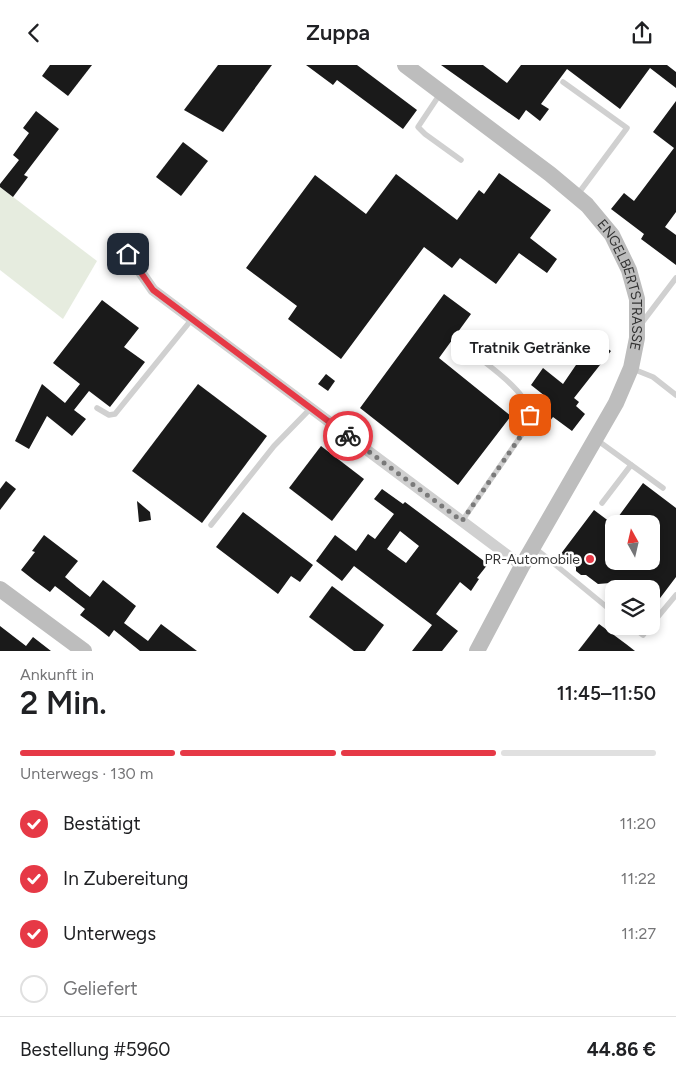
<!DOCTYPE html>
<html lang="de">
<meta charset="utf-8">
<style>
:root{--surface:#fff;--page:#f6f6f6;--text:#202124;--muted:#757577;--line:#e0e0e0;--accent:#e63946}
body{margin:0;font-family:Figtree,sans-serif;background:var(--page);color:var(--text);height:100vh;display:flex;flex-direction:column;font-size:19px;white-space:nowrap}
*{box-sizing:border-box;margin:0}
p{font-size:16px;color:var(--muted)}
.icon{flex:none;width:28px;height:28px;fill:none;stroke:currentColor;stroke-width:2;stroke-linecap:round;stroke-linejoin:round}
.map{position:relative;height:586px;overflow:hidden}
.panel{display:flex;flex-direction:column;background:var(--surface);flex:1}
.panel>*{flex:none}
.needle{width:32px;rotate:352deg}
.tools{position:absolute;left:605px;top:450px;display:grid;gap:10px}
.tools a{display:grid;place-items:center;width:55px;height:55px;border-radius:10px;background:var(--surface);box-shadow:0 2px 8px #0003;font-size:25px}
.pin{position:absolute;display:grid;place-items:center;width:42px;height:42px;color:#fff;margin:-21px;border-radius:10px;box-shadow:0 2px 8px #0006}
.courier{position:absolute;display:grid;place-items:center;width:50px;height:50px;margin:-25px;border:4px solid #e63946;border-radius:50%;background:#fff;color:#222;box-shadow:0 1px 6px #0007}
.bubble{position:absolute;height:35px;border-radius:10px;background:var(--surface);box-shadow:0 2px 8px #0003;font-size:16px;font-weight:600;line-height:35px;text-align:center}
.headline em{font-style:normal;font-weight:600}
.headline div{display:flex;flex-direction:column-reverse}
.headline{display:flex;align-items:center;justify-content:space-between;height:85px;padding:0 20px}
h1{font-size:32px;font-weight:600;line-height:38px}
.bar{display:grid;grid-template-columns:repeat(4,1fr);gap:8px 5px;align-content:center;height:60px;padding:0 20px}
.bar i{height:6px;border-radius:4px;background:var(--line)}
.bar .active{background:var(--accent)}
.bar p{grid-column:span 4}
.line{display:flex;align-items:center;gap:12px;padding:0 20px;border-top:1px solid var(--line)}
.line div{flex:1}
ol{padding:0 20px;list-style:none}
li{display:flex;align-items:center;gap:15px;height:55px}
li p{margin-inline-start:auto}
li .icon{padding:5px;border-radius:50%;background:var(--accent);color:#fff;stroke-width:4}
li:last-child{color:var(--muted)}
li i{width:28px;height:28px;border:2px solid var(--line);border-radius:50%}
header{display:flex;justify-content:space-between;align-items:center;height:65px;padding:0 20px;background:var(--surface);font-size:22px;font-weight:600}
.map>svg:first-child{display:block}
.green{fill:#e6ecdf}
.building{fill:#1a1a1a;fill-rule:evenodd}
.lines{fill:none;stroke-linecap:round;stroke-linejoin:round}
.lane{stroke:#d0d0d0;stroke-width:5.5}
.street{stroke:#d0d0d0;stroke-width:11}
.secondary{stroke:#bdbdbd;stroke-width:16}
.done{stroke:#7a7a7a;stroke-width:5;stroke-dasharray:0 9}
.route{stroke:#e63946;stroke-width:6}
.poi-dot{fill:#e63946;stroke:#fff;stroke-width:2}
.labels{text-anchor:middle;stroke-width:5;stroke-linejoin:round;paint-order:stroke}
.street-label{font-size:14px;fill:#333;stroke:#fff}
.poi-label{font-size:14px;fill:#333;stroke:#fff;text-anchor:end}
</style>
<header><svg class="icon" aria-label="back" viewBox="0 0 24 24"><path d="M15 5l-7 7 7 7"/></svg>Zuppa<svg class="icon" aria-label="share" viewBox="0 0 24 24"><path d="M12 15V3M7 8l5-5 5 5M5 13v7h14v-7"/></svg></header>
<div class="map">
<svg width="676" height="586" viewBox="0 0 676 586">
<rect width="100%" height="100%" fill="#fff"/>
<path class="green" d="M0,122L97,196L63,254L0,205Z"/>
<g class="building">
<path d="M50,0H92L68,31L42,11Z"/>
<path d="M218,0H272L223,67L184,45Z"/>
<path d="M306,0H357L417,45L403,64L337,15L333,20Z"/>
<path d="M441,0H483L507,18L521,0H667L676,7V23L650,3L620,44L567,4L541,39L549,44L540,56L526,45L519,55Z"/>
<path d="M676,36V147L665,162L676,170V200L641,174L644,169L611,144L624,128L634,136L674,83L653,67Z"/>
<path d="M36,46L59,64L24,110L28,112L13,132L0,122V119L19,95L13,90L29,68L23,63Z"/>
<path d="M183,77L208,96L181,131L156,112Z"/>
<path d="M499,108L551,145L530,173L557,194L547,208L519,188L496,219L460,193L452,203L424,182L341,294L288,254L297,241L246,203L315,110L366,149L396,109L457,155L479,125L484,129Z"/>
<path d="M444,229L471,249L439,293L511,351L458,420L360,343Z"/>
<path d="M102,235L139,263L124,282L145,297L110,342L89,326L74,345L86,354L72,371L47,351L29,384L15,376L42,319L65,338L80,319L53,298Z"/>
<path d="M590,271L611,286L574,333L579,337L576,341L585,349L572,366L553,352L549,357L539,350L550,335L531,320L543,303L563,319L578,297L573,294Z"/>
<path d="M326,309L335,316L328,326L318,319Z"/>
<path d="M198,319L267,371L202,458L132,406Z"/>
<path d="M321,381L364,414L332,456L289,423Z"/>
<path d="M6,416L16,424L0,445V424Z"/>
<path d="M643,418L676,443V512L651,545V524H618L623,517L598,519L586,510H581L576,506V502L560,490L594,445L614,460V496H651V459H613Z"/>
<path d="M382,424L403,439L405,437L488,499L477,513L479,514L471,526L460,517L436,549L458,566L442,586H412L432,560L354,501L342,516L316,496L335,470L356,486L368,469L375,474L394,449L374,434ZM400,466L419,481L406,498L387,484Z"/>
<path d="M137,436L150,447L151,455L139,457Z"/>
<path d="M243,447L313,500L300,517L291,511L278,529L216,482Z"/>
<path d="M44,470L78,496L65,512L77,522L90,532L103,515L136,541L124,558L148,576L161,559L197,586H140L114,565L109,572L95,561L80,550L85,544L55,521L50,527L35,516L21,505L35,487L32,486Z"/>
<path d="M332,521L384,560L365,586H354L309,552Z"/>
<path d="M599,559L626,579L635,586H578Z"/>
<path d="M0,561L26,581L33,572L51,586H0Z"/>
</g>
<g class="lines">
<g class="lane">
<path d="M563,17L627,63L578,129"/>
<path d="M440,29L418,62L425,69L461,95"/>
<path d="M641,259L676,213"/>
<path d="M633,304L653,312L676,330"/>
<path d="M97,343L109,350L115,349L192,254"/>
<path d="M597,375L663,423"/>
<path d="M602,438L631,400"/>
<path d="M462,456L527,362C528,359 530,354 530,350C530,329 488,300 473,288"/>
<path d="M211,460L274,381L311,343"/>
<path d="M535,483L614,548"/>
<path d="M651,560L676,530"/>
<path d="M631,561L643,570L650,561"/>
</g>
<path class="street" d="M128,189L153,225L522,501"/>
<g class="secondary">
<path id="s1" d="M405,0L550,109L587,140L612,170L629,205L637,234V273L631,303L616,338L522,501L477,586"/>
<path d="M0,524L84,586"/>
</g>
</g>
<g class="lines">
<path class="done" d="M348,371L462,456L527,362L530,350"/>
<path class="route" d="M128,189L153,225L348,371"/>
</g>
<circle class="poi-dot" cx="590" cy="494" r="5"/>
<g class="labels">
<g class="street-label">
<text dy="5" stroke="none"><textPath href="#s1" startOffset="320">ENGELBERTSTRASSE</textPath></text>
</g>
<g class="poi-label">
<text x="580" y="499">PR-Automobile</text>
</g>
</g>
</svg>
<div class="tools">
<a><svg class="needle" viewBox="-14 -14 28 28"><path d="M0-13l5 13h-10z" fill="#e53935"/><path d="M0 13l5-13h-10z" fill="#757577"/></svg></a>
<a><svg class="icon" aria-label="layers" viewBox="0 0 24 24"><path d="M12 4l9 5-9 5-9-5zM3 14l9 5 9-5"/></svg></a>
</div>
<div class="pin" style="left:530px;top:350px;background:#ea580c"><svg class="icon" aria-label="bag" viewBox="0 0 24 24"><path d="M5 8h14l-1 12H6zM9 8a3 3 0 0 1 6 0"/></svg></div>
<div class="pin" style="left:128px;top:189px;background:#1f2937"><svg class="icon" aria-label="home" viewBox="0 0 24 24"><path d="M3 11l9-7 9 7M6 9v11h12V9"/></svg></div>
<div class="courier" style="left:348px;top:371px"><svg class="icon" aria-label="bike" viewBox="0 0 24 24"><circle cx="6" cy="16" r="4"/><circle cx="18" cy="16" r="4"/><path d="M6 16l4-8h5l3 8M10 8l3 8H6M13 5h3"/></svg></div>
<div class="bubble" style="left:451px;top:265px;width:158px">Tratnik Getränke</div>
</div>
<section class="panel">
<div class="headline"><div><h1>2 Min.</h1><p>Ankunft in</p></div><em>11:45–11:50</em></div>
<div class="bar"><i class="active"></i><i class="active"></i><i class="active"></i><i></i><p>Unterwegs · 130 m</p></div>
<ol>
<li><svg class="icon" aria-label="check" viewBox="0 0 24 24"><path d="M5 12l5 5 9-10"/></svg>Bestätigt<p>11:20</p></li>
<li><svg class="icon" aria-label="check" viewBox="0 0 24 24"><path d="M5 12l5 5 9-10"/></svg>In Zubereitung<p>11:22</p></li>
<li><svg class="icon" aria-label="check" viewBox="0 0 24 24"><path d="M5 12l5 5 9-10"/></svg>Unterwegs<p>11:27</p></li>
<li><i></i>Geliefert</li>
</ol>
<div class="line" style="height:65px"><div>Bestellung #5960</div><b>44.86 €</b></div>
</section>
